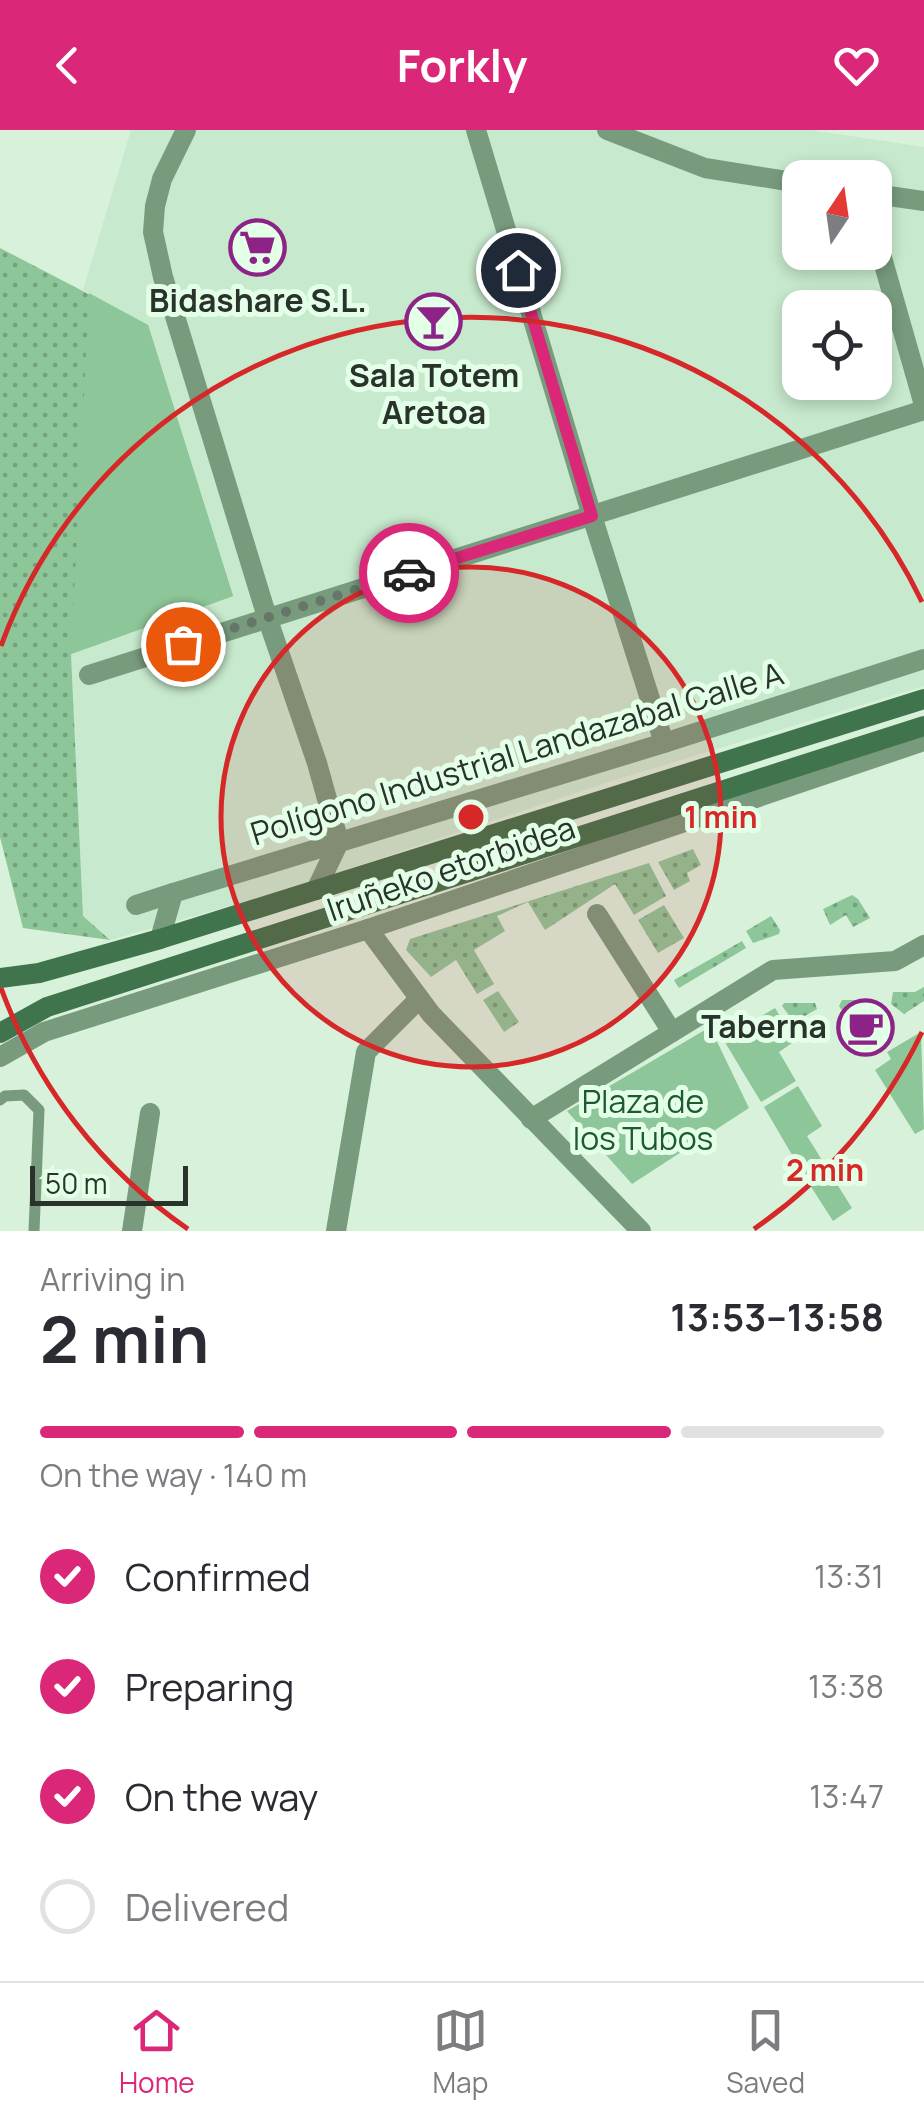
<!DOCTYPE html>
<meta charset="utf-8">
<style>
:root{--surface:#fff;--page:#f7f7f7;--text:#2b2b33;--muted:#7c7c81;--line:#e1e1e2;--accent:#db2777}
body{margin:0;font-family:Manrope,sans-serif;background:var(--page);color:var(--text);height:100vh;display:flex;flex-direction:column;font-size:38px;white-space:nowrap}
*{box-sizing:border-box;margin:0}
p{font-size:32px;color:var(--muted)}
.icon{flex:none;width:55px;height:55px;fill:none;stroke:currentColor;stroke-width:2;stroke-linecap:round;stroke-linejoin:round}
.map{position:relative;height:1101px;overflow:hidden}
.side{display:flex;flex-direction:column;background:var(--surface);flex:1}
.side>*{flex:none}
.needle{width:65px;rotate:13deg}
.buttons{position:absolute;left:782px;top:30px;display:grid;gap:20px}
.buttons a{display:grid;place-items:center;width:110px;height:110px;border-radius:20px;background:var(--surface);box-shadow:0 5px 15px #0003;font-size:50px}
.scale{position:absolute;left:30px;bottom:25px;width:158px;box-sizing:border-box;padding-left:10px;border:5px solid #29332b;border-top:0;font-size:28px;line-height:35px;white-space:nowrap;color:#29332b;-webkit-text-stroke:8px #e4ffe8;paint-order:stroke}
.pin{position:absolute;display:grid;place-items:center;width:85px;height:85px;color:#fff;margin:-42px;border:5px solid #fff;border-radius:50%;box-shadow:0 2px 10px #0007}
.courier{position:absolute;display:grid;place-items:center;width:100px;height:100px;margin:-50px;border:8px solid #db2777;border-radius:50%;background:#fff;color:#222;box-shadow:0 2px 12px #0007}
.overview em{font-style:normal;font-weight:700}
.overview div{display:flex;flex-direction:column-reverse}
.overview{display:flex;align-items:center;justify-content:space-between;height:170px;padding:0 40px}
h1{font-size:65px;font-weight:700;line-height:75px}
.bar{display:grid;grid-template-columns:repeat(4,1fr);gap:15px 10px;align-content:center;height:120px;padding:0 40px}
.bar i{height:12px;border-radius:8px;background:var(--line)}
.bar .active{background:var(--accent)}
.bar p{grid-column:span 4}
ol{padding:0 40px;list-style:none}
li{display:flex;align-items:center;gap:30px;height:110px}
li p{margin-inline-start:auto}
li .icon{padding:10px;border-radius:50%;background:var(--accent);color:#fff;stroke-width:4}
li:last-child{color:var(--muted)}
li i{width:55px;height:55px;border:5px solid var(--line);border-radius:50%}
header{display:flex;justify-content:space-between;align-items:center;height:130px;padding:0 40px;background:var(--accent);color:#fff;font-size:45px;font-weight:700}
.dock{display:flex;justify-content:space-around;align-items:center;height:140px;border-top:2px solid var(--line);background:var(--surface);font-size:28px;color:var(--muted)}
.dock a{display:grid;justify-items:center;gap:5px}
.dock .active{color:var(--accent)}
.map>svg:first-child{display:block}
.built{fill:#c7e9cd;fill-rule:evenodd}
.grass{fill:url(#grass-dots)}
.park{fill:#8dc698}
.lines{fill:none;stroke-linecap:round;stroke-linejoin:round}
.lane{stroke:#789b7e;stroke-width:11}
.street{stroke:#789b7e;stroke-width:20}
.secondary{stroke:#40744c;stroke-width:20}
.done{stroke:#667669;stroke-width:10;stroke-dasharray:0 18}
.route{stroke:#db2777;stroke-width:12}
.ring{fill:none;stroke:#d62828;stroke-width:5}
.labels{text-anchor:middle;stroke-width:10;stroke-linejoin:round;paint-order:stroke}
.poi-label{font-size:32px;font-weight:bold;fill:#29332b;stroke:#e4ffe8}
.street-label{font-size:32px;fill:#29332b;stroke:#e4ffe8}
.park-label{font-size:32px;fill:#1d5a2f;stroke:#e4ffe8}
.centre{fill:#d62828;stroke:#e4ffe8;stroke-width:5}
.ring-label{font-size:30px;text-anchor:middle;font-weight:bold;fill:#d62828;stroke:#e4ffe8;stroke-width:10;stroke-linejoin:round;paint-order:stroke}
</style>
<header><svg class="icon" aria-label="back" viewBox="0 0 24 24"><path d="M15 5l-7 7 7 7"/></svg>Forkly<svg class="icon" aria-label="heart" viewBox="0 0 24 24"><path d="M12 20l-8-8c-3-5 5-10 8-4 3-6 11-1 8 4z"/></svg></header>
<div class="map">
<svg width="924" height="1101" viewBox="0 0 924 1101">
<defs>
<pattern id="grass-dots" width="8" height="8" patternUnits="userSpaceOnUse" patternTransform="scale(2.5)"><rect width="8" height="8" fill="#8dc698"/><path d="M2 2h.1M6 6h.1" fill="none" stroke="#73a17c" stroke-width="1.8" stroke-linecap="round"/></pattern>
</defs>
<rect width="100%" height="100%" fill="#d7f1db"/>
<path class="built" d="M131,0H810L924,17V556L615,650L279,762L110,810L83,786L71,524L233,466L148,195L83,160ZM800,48H875V122H800ZM800,178H875V252H800Z"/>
<g class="grass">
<path d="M0,118L148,195L233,466L71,524L83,786L110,810L23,798L0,707Z"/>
<path d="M693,719L701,735L687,743L690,751L674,760L658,732Z"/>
<path d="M649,733L666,766L634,785L615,754L545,800L528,772L497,786L505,801L474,820L494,854L477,864L456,830L431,847L406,820L410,809Z"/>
<path d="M852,765L858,769L870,788L853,797L846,785L830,795L823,779Z"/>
<path d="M664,775L684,808L658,823L638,790Z"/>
<path d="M771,786L780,800L779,804L753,813L746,801Z"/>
<path d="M742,811L746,818L679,858L674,850Z"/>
<path d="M924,857V871L904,884L891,874L893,862H915Z"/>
<path d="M498,861L519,892L504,902L483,870Z"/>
<path d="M842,870H859L866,884L850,893L839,876Z"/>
<path d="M784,873H815L817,879L794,892L782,876Z"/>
</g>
<g class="park">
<path d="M89,163L148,195L233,466L71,524Z"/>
<path d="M775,878L795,911L779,922L796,951L761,972L723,909Z"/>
<path d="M710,897L749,978L632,1054L567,981Z"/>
<path d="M921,902L924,999L915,1004L875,940L891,929L887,922Z"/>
<path d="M798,956L822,996L807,1006L825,1035L805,1047L764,977Z"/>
<path d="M828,1040L852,1078L833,1091L808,1052Z"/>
</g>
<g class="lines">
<path class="lane" d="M0,970L5,966L24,965L39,980L34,1101"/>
<g class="street">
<path d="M186,0L162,49L155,76L153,102L163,147L267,487L317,633L339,712L316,760"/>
<path d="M476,0L592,386L664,613"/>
<path d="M607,0L705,38L800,53"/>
<path d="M875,64L924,71"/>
<path d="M875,103L924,275"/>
<path d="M89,545L924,280"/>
<path d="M136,775L173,763"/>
<path d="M597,784L672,902"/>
<path d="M368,799L431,884L641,1101"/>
<path d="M160,809L173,763L664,613L924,529"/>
<path d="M0,927L44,902L368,799L924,611"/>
<path d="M531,989L773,840L895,831L924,815"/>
<path d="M132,1101L150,983"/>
<path d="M336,1101L366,922L418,870"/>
</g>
<g class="secondary">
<path d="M0,848L39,843L160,809L924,569"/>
<path d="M0,903L47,877L924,596"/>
</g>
</g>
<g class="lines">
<path class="done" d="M183,514L409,443"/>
<path class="route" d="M409,443L592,386L518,140"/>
</g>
<circle cx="471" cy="687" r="250" fill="#d62828" fill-opacity=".12"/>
<g class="ring">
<circle cx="471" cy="687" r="250"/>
<path d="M922 902A500 500 0 0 1 754 1099M188 1099A500 500 0 0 1 1 858M1 516A500 500 0 0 1 922 472"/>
</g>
<defs>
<symbol id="supermarket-ring" viewBox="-11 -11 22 22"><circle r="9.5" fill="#e4ffe8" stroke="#8d2387" stroke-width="1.5"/><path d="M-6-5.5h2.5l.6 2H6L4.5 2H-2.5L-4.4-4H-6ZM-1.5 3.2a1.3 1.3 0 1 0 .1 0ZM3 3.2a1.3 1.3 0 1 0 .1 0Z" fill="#8d2387"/></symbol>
<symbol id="bar-ring" viewBox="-11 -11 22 22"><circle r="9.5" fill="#e4ffe8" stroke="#8d2387" stroke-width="1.5"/><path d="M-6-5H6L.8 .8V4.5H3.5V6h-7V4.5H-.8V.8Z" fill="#8d2387"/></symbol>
<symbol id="cafe-ring" viewBox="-11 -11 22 22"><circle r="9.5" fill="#e4ffe8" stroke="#8d2387" stroke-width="1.5"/><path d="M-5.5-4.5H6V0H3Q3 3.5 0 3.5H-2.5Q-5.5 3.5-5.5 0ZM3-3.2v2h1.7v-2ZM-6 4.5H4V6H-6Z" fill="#8d2387"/></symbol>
</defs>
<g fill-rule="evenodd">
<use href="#supermarket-ring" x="226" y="86" width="63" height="63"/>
<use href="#bar-ring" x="402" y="160" width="63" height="63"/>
<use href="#cafe-ring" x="834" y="866" width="63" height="63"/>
</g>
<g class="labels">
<g class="poi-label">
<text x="258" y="182">Bidashare S.L.</text>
<text x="434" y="257">Sala Totem<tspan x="434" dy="37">Aretoa</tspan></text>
<text x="827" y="908" text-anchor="end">Taberna</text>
</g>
<g class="street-label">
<text transform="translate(517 624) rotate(-17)" y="11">Polígono Industrial Landazabal Calle A</text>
<text transform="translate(451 739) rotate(-19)" y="11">Iruñeko etorbidea</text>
</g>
<g class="park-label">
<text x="643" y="983">Plaza de<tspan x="643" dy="37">los Tubos</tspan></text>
</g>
</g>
<circle cx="471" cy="687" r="15" class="centre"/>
<g class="ring-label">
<text x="721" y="698">1 min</text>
<text x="825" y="1051">2 min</text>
</g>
</svg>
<div class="buttons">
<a><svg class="needle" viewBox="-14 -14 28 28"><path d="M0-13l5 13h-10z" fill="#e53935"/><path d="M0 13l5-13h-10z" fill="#7c7c81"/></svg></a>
<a><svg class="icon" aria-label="locate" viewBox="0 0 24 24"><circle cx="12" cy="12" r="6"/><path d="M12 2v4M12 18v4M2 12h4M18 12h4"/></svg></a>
</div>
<div class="scale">50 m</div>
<div class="pin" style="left:183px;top:514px;background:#ea580c"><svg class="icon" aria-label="bag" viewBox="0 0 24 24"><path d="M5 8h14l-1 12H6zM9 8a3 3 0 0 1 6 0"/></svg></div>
<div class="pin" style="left:518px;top:140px;background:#1f2937"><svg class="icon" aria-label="home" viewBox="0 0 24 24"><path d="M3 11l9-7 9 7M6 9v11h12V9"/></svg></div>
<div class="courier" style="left:409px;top:443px"><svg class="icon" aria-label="car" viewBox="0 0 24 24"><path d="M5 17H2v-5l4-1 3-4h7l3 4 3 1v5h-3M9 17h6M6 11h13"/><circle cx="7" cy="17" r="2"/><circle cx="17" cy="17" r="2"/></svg></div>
</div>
<section class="side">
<div class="overview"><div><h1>2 min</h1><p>Arriving in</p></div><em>13:53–13:58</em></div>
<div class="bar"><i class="active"></i><i class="active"></i><i class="active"></i><i></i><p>On the way · 140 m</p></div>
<ol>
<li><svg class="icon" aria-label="check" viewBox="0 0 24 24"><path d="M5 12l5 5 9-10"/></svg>Confirmed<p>13:31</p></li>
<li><svg class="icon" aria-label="check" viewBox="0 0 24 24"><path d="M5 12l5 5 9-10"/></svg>Preparing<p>13:38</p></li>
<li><svg class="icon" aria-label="check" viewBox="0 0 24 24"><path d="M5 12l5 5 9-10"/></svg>On the way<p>13:47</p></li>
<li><i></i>Delivered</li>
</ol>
</section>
<nav class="dock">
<a class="active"><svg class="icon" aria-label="home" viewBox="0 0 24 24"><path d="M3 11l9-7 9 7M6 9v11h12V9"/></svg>Home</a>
<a><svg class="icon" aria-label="map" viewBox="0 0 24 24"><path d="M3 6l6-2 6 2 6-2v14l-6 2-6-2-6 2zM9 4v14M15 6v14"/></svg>Map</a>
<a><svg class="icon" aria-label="saved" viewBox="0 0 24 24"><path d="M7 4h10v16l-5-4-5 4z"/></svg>Saved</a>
</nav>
